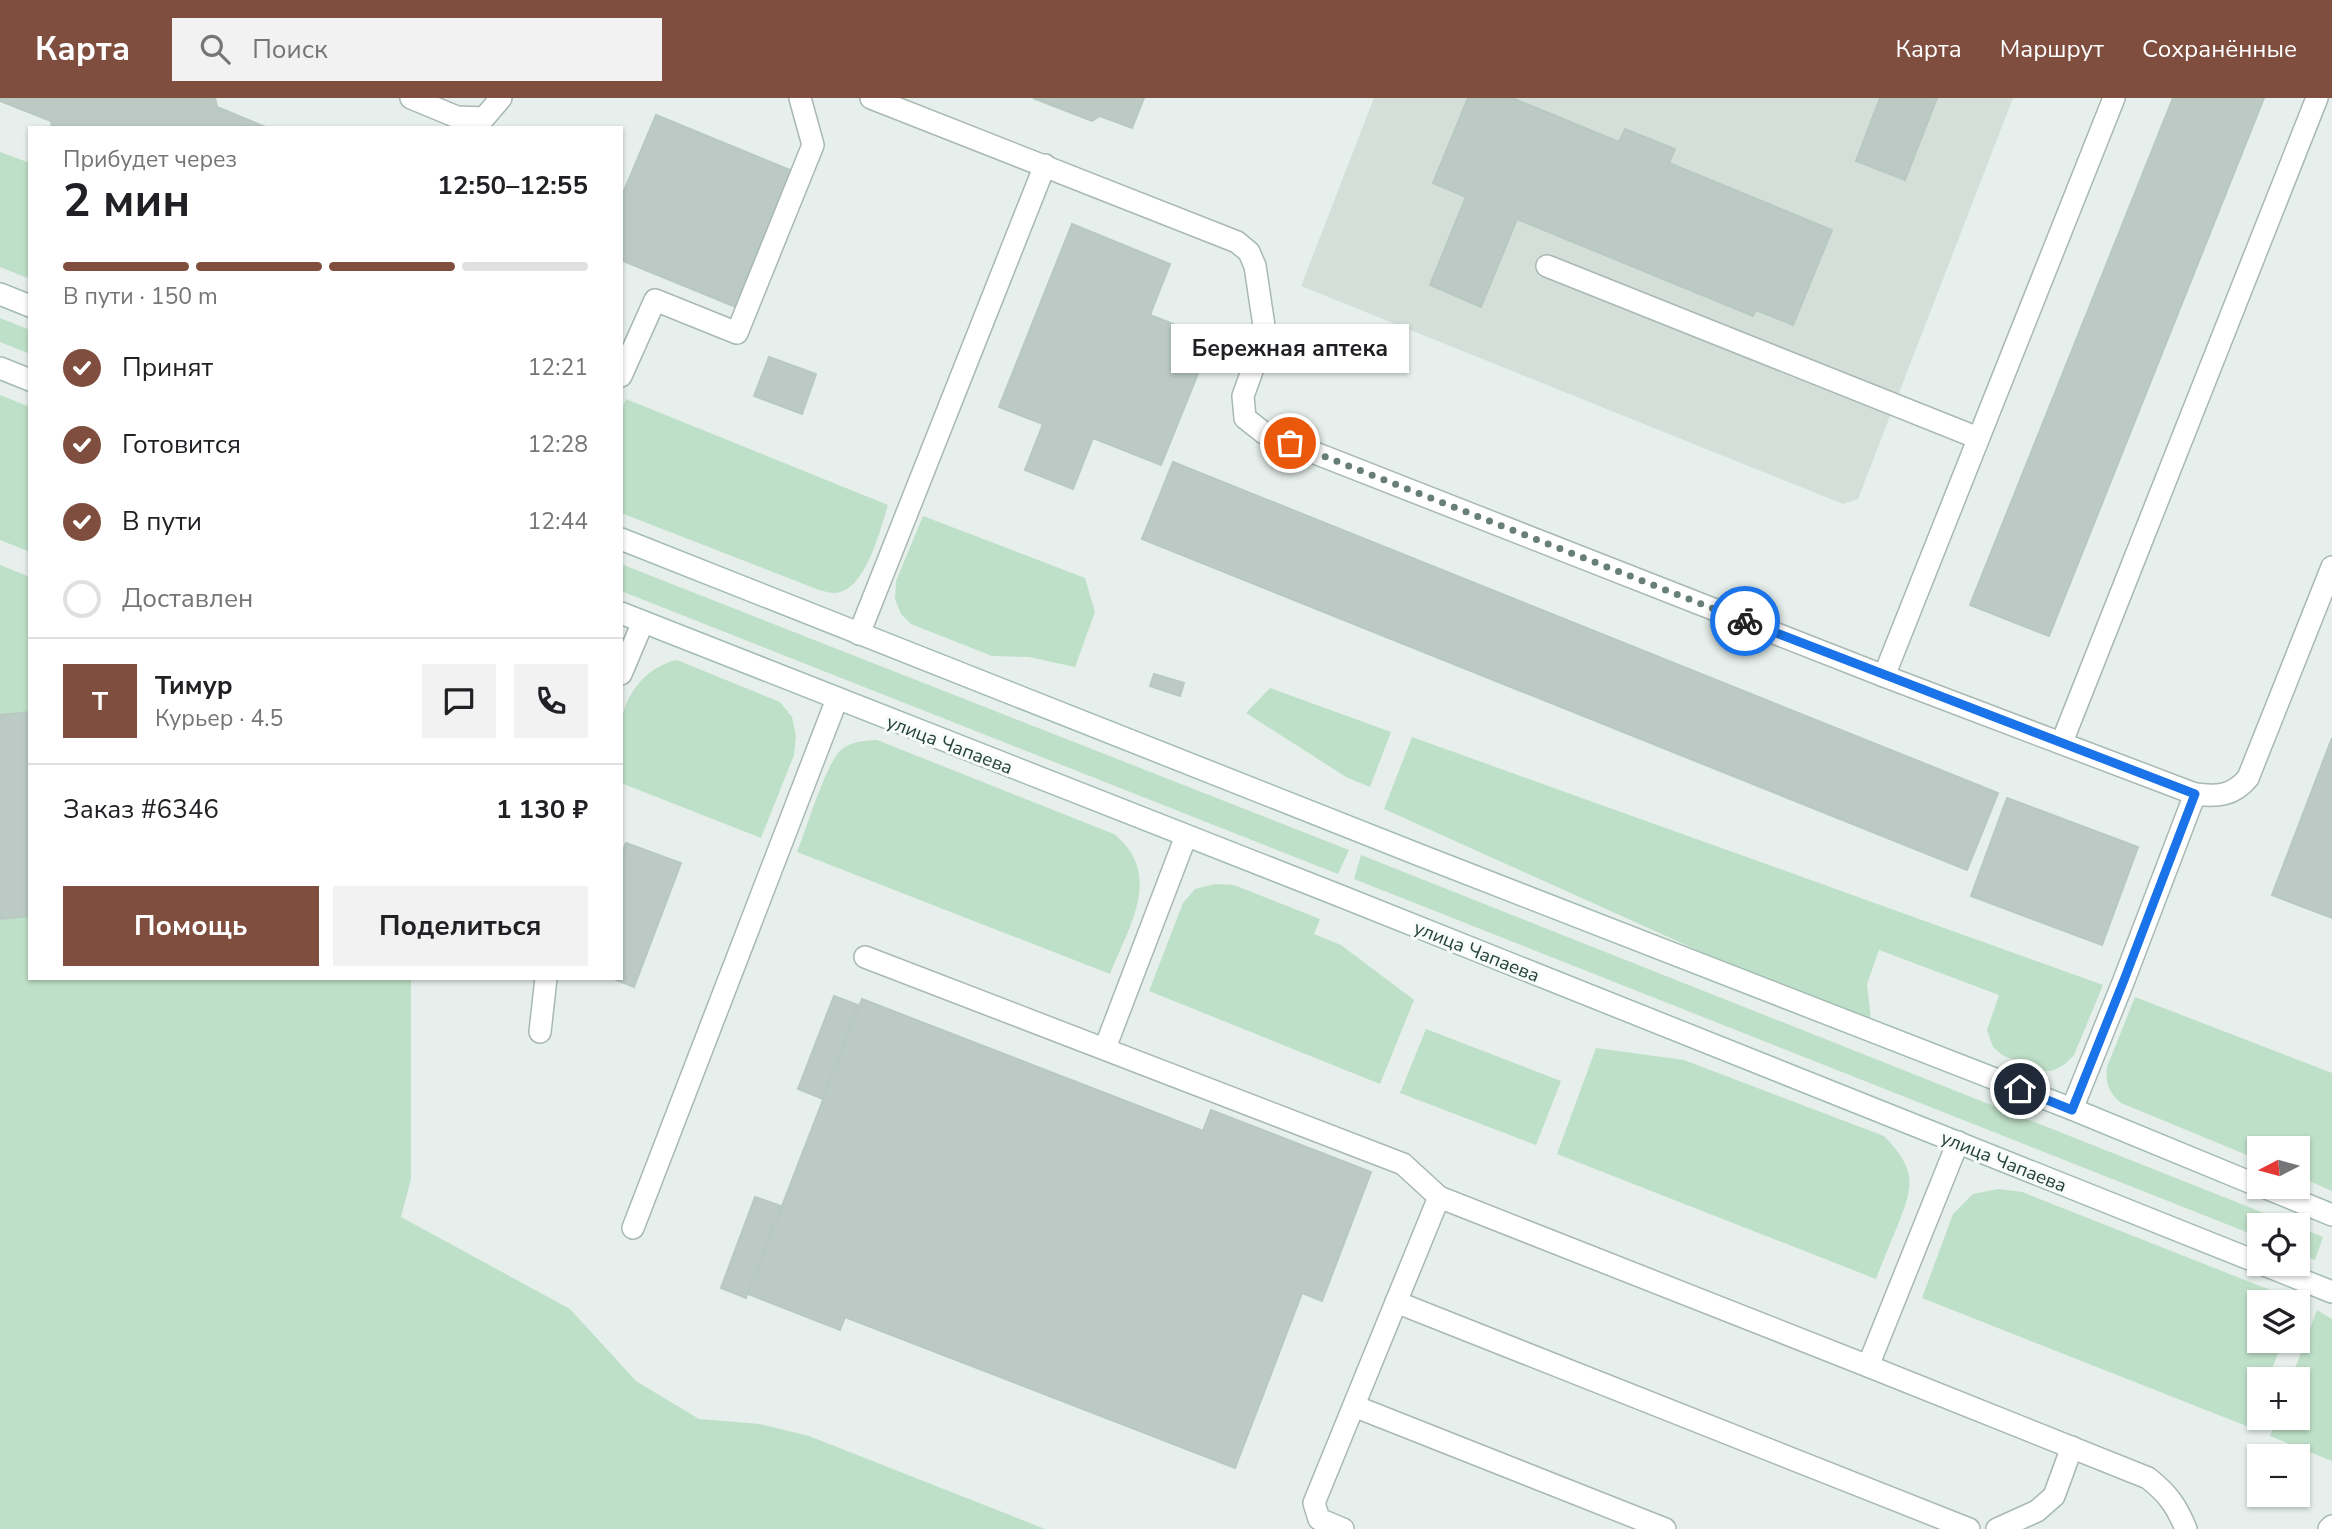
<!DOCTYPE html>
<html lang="ru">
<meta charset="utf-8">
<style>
:root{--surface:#fff;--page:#f2f2f2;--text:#202124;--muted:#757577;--line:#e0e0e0;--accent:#7f4e3f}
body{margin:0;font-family:"Nunito Sans",sans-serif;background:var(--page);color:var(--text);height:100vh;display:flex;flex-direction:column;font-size:26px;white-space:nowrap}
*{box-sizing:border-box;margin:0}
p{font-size:23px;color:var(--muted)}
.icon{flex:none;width:38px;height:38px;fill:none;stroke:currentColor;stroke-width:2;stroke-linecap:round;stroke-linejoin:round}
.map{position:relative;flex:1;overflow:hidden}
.details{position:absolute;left:28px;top:28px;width:595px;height:854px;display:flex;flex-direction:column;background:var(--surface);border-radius:0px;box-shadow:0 2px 5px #0004}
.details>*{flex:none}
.needle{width:46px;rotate:264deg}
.tools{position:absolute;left:2247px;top:1038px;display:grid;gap:14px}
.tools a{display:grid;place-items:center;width:63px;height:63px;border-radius:0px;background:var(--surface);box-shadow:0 2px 5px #0004;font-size:35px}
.pin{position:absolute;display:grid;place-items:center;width:60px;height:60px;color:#fff;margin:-30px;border:4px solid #fff;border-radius:50%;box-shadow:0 2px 7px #0007}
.courier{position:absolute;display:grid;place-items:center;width:70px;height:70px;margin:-35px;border:5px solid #1a73e8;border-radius:50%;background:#fff;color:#222;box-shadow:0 2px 9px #0007}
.bubble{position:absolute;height:49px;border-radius:0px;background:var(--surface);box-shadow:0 2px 5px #0004;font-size:23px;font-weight:700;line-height:49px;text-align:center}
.headline em{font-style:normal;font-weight:700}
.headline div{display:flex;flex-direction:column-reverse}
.headline{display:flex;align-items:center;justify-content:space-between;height:119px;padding:0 35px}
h1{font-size:46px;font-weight:700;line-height:52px}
.bar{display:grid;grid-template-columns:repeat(4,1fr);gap:10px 7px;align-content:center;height:84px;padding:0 35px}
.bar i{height:9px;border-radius:5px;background:var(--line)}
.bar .current{background:var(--accent)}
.bar p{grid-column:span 4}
.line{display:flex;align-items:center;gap:18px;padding:0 35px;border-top:2px solid var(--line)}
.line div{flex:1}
.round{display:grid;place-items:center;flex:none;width:74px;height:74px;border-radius:0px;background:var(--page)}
ol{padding:0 35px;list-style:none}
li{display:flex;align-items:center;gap:21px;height:77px}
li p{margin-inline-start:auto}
li .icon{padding:7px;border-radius:50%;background:var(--accent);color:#fff;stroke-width:4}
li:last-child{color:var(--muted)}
li i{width:38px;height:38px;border:4px solid var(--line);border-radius:50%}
.cta{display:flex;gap:14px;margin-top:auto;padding:14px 35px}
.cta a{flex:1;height:80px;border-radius:0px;background:var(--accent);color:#fff;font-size:28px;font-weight:700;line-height:80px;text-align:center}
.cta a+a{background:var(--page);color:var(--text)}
header{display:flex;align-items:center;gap:42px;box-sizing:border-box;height:98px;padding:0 35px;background:var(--accent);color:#fff}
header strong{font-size:33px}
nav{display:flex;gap:38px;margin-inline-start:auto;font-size:24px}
.search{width:490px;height:63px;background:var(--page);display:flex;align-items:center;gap:18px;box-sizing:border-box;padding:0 24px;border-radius:0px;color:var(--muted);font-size:26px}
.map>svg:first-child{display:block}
.built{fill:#d4dfda}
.green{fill:#bfe0c8}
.building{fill:#bbcac4;stroke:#b8c9c2;stroke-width:2}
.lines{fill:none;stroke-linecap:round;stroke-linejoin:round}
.lane-casing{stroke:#a8b8b2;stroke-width:24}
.secondary-casing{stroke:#a4bbb3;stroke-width:24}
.lane{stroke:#fff;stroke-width:21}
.secondary{stroke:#fff;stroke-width:21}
.done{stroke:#687f78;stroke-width:7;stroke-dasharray:0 12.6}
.route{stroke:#1a73e8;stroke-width:9}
.labels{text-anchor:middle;stroke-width:6;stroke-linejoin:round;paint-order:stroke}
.street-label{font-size:19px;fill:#24423a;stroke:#f7fbf9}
</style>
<header>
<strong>Карта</strong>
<div class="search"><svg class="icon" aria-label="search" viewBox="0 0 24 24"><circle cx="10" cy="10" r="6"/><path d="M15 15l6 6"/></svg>Поиск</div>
<nav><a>Карта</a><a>Маршрут</a><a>Сохранённые</a></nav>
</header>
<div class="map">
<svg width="2332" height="1431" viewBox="0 0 2332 1431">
<rect width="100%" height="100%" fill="#e6efeb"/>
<path class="built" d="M1374,0H2013L1858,401L1843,406L1301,188Z"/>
<g class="green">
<path d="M0,54L30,65V181L0,169Z"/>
<path d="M0,220L30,232V256L0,244Z"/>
<path d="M0,297L30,309V454L0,442Z"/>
<path d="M626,301L888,407C880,432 866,493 835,495C830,495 824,493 819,492L621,415V313Z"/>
<path d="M923,418L1085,480L1095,514L1075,569L1029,559L992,558L911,526L901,516L895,501L896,483Z"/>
<path d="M621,466L1349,752L1338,776L621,493Z"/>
<path d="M0,467L30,479V880H411V1081L401,1119L570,1211L636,1283L699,1321L760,1326L809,1338L1045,1431H0Z"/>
<path d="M677,562L780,604L792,619L796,638L794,657L761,740L621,685C621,666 618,643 621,624C626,594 648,568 677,562Z"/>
<path d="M1270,590L1391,634L1370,689L1346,679L1246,615Z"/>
<path d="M1412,639L2103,887L2074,957L2064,967L2052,973H2041L2002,957L1993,949L1987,932L1999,897L1879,852L1867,886L1872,931L1384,711Z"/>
<path d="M877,642L1114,736C1164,776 1129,828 1110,876L797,754C806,732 826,665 841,652C851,643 864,643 877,642Z"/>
<path d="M1361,757L2294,1127H2259V1139L1354,781Z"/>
<path d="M1215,786L1234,787L1320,821L1314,836L1341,847L1414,902L1380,986L1149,893L1183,805L1195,791Z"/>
<path d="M2135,899L2332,975V1093L2298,1078V1050H2259V1062L2121,1005C2109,995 2105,985 2107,969Z"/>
<path d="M1426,931L1561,983L1536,1047L1400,995Z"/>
<path d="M1596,950L1684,962L1884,1038C1917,1072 1914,1087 1897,1129C1890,1146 1883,1163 1876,1181L1557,1056Z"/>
<path d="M1998,1091L2022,1094L2298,1203L2259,1204V1242L2283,1243L2268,1281H2259V1304L2249,1329L1922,1200L1953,1116L1973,1096Z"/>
<path d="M2298,1129L2323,1139L2315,1162L2298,1155Z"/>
<path d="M2317,1212L2332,1221V1363L2270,1338L2277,1320H2298V1281H2291Z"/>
</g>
<g class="building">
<path d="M0,0H215L217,9L268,30H52L51,23L0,3Z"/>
<path d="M1033,0H1144L1132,30L1100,18L1092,23Z"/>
<path d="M1468,0H1512L1619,44L1625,31L1675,51L1669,65L1832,132L1793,227L1756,212L1753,218L1517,121L1481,209L1430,187L1466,99L1433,85Z"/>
<path d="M1880,0H1937L1905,82L1856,63Z"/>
<path d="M2173,0H2264L2049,538L1970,507Z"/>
<path d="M656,17L795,74L738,210L621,162V100Z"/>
<path d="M1072,126L1170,166L1150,217L1212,241L1161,367L1093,340L1073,391L1025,372L1043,326L999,309Z"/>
<path d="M769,259L816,276L802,316L754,298Z"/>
<path d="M1173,364L1998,695L1967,772L1142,441Z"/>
<path d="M1154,576L1184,585L1180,598L1150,588Z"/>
<path d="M30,614V818L0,821V617Z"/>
<path d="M2332,640V820L2272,797Z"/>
<path d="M2007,700L2138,749L2102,847L1971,798Z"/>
<path d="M626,745L681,765L634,889L612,880H621V757Z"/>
<path d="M834,898L858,907L823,1001L798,991Z"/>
<path d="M862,901L1203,1033L1211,1012L1371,1074L1322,1203L1302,1195L1235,1370L845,1219L840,1232L748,1196Z"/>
<path d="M755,1099L781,1108L746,1200L721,1190Z"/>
</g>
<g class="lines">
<defs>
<g id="lane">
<path d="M411,0L457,19L484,20L501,0"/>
<path d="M871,0L1237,144L1249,154L1255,168L1264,228L1261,248L1243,298L1245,320L1264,335L1884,578L2195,696L2124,882L2072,1011"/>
<path d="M1547,168L1978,340"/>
<path d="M621,278L655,202L737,235L813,47L800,0"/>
<path d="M859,536L1045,67"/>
<path d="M621,576L643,524"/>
<path d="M1884,578L2114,0"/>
<path d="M2062,644L2317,0"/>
<path d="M2195,696C2217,699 2233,698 2248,680L2332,469"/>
<path d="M865,859L1403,1066L1439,1099L1868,1268"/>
<path d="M540,934L546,880"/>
<path d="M1105,950L1186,738"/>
<path d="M1958,1044L1868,1268L2148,1380C2168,1396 2176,1407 2186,1431"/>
<path d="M633,1130L837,601"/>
<path d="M1396,1204L1969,1431"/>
<path d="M1354,1308L1665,1431"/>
<path d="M1343,1431L1319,1421L1314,1405L1439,1099"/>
<path d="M1997,1431L2037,1413L2054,1398L2072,1349"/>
<path d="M2329,1431L2332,1428"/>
</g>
<g id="secondary">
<path d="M0,196L30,208"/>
<path d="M0,270L30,282"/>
<path d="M621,441L1417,756L2072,1011L2259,1088"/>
<path d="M621,515L1338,797L2332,1194"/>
<path d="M2261,1088L2332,1117"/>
</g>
</defs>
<use href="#lane" class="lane-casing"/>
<use href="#secondary" class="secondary-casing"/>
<use href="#lane" class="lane"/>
<use href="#secondary" class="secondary"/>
</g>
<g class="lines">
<path class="done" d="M1290,345L1745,523"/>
<path class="route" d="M1745,523L2195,696L2124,882L2072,1012L2020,991"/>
</g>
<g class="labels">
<g class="street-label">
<text transform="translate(950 646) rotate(21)" y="7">улица Чапаева</text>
<text transform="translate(1477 853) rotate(22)" y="7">улица Чапаева</text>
<text transform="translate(2004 1063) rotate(22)" y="7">улица Чапаева</text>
</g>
</g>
</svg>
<div class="tools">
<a><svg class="needle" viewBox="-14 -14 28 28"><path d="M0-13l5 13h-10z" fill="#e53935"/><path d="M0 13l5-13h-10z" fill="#757577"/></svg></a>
<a><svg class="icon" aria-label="locate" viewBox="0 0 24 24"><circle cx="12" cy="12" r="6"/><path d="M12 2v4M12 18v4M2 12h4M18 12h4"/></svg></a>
<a><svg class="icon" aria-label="layers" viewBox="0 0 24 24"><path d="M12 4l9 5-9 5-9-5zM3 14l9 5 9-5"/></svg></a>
<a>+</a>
<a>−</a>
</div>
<div class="pin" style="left:1290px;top:345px;background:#ea580c"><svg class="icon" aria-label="bag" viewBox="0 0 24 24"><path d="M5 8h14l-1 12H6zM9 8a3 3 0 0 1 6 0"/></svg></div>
<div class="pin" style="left:2020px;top:991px;background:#1f2937"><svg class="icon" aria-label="home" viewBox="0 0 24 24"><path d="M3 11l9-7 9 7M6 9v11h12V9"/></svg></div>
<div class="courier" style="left:1745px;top:523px"><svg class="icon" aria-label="bike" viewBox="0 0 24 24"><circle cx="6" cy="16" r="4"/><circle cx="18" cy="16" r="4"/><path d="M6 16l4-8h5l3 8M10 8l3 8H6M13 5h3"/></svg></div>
<div class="bubble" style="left:1171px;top:226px;width:238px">Бережная аптека</div>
<section class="details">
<div class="headline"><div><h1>2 мин</h1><p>Прибудет через</p></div><em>12:50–12:55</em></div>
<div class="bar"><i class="current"></i><i class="current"></i><i class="current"></i><i></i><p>В пути · 150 m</p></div>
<ol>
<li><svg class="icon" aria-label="check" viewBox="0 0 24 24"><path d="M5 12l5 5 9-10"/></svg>Принят<p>12:21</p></li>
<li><svg class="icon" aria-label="check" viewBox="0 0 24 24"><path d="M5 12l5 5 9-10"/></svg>Готовится<p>12:28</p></li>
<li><svg class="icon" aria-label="check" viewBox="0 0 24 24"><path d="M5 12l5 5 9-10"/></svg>В пути<p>12:44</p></li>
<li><i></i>Доставлен</li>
</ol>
<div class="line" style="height:126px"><b class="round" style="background:var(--accent);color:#fff">Т</b><div><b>Тимур</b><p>Курьер · 4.5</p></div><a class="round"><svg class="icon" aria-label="chat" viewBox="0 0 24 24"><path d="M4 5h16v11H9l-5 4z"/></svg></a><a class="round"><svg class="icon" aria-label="phone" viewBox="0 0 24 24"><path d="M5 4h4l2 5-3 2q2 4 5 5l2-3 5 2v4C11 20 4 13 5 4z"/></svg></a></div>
<div class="line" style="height:91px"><div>Заказ #6346</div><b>1 130 ₽</b></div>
<div class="cta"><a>Помощь</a><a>Поделиться</a></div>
</section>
</div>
